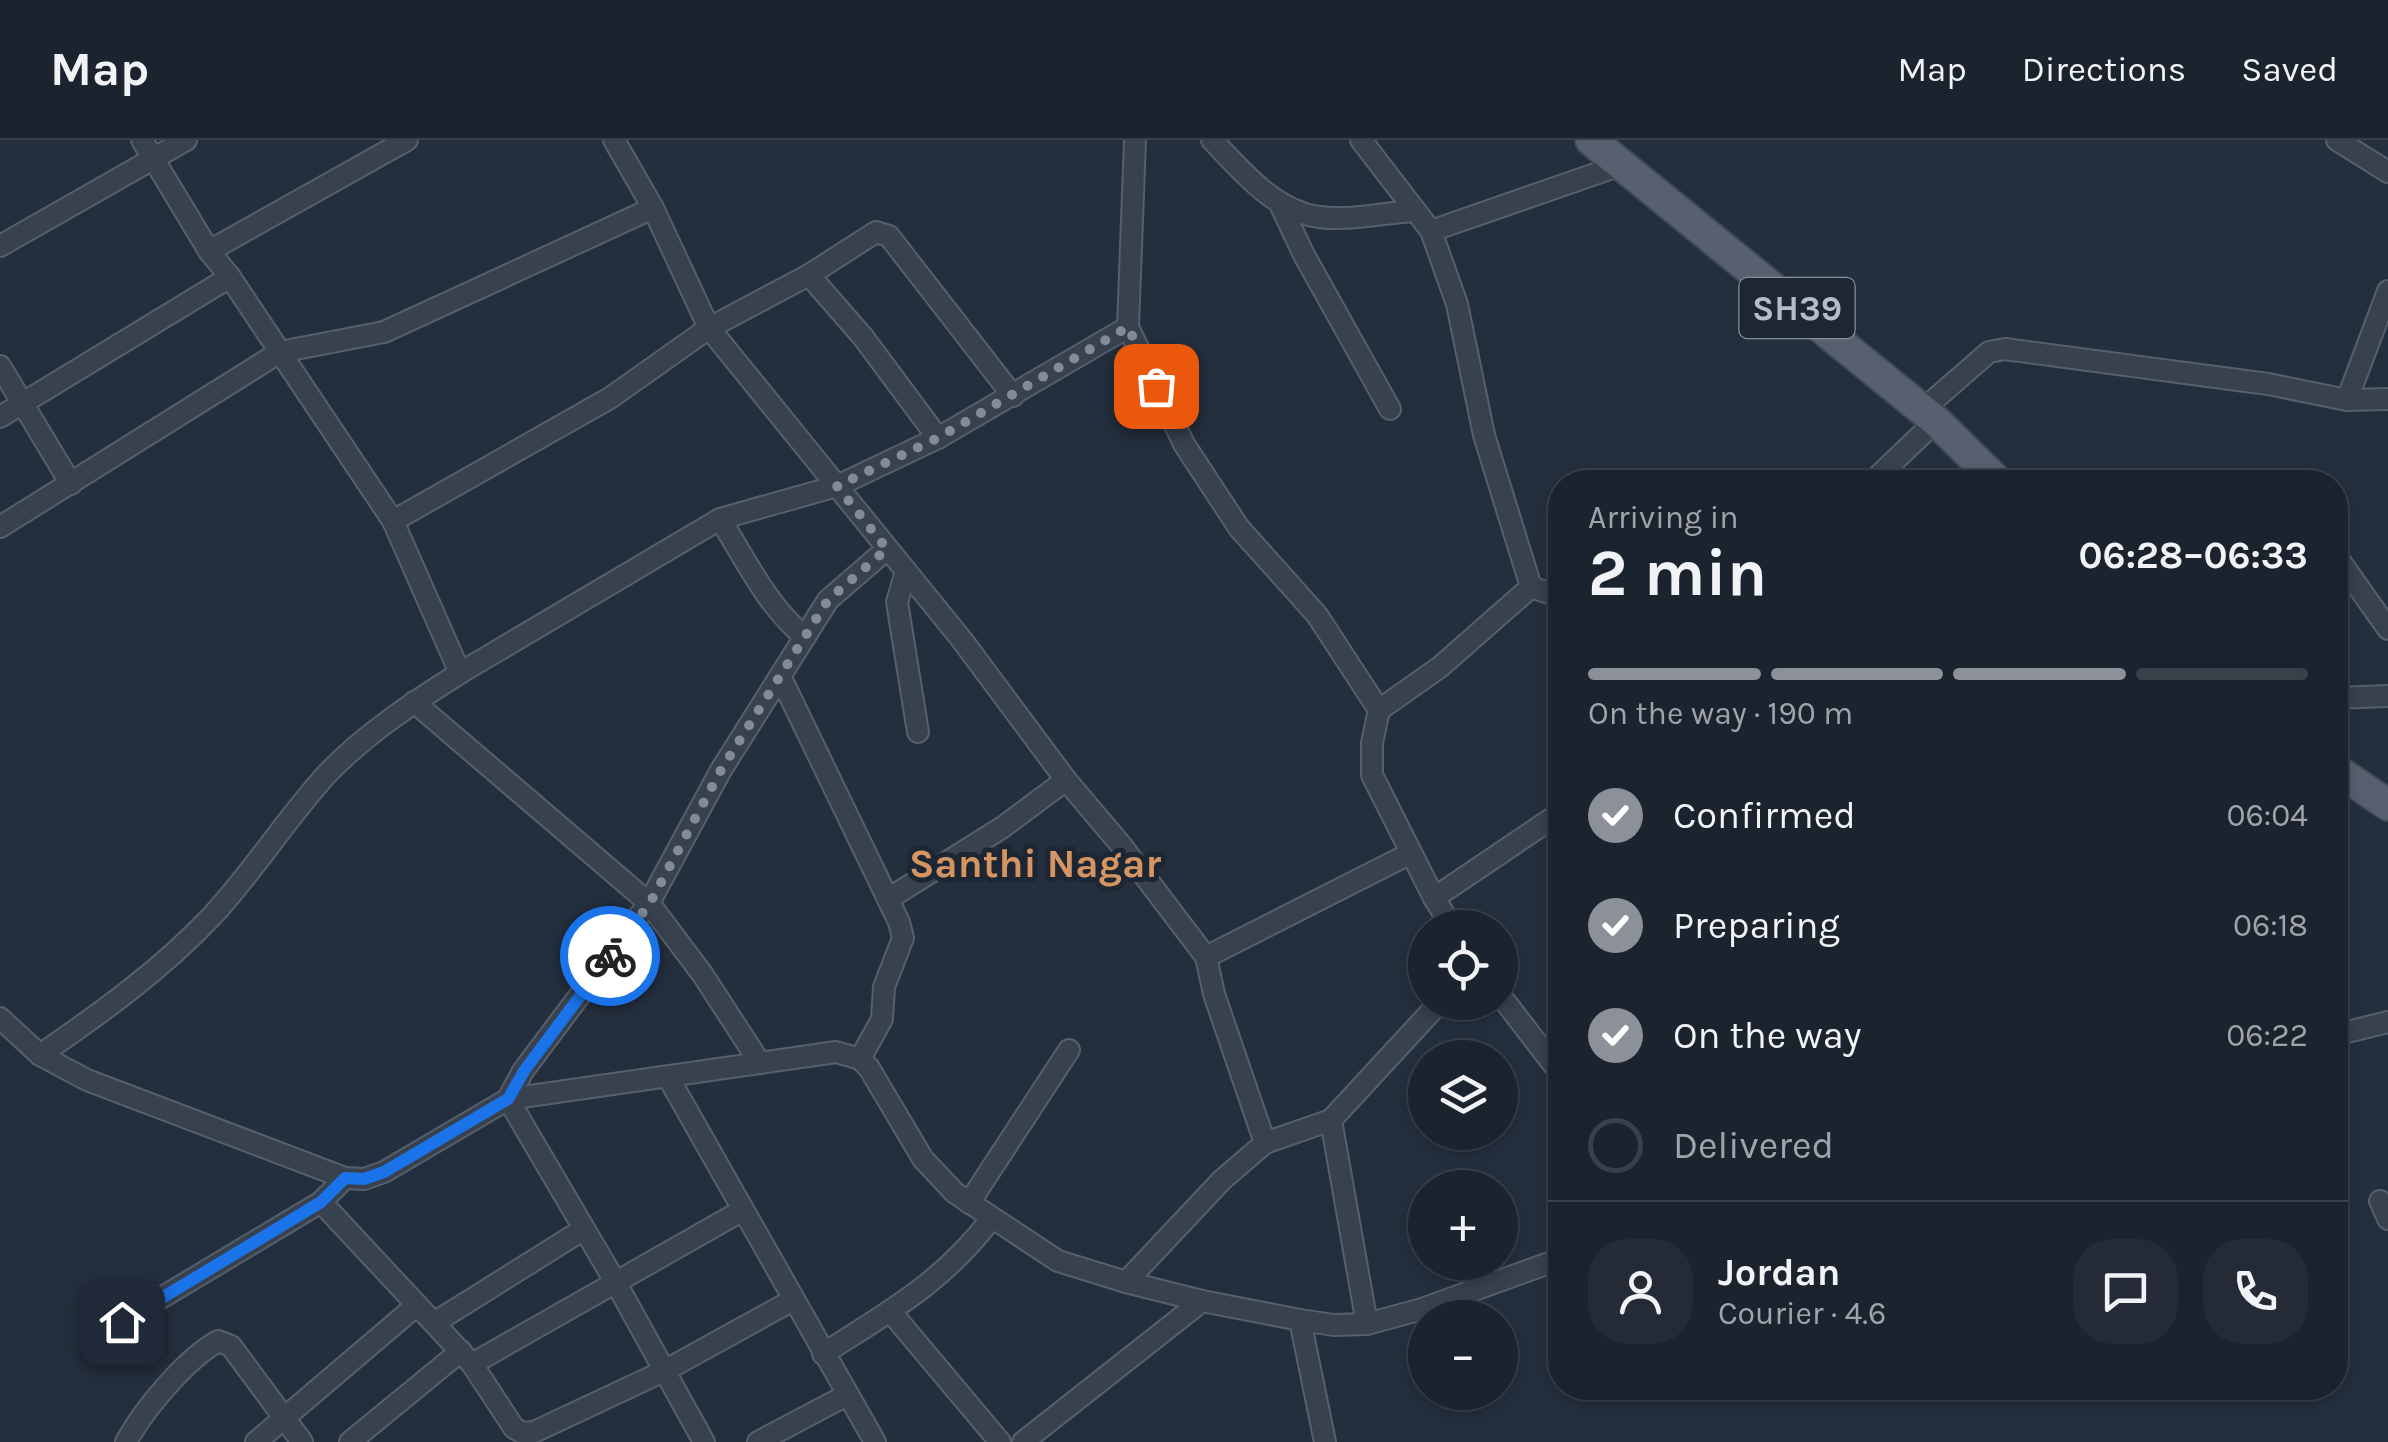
<!DOCTYPE html>
<meta charset="utf-8">
<style>
:root{--surface:#1b232e;--page:#242b36;--text:#f1f3f6;--muted:#a0a4aa;--line:#39404a;--accent:#8c9099}
body{margin:0;font-family:Karla,sans-serif;background:var(--page);color:var(--text);height:100vh;display:flex;flex-direction:column;font-size:38px;white-space:nowrap}
*{box-sizing:border-box;margin:0}
p{font-size:32px;color:var(--muted)}
.icon{flex:none;width:55px;height:55px;fill:none;stroke:currentColor;stroke-width:2;stroke-linecap:round;stroke-linejoin:round}
.map{position:relative;flex:1;overflow:hidden}
.details{position:absolute;left:1548px;top:330px;width:800px;height:930px;display:flex;flex-direction:column;background:var(--surface);border-radius:40px;box-shadow:0 5px 15px #0003,0 0 0 2px var(--line)}
.details>*{flex:none}
.controls{position:absolute;left:1408px;top:770px;display:grid;gap:20px}
.controls a{display:grid;place-items:center;width:110px;height:110px;border-radius:50%;background:var(--surface);box-shadow:0 5px 15px #0003,0 0 0 2px var(--line);font-size:50px}
.pin{position:absolute;display:grid;place-items:center;width:85px;height:85px;color:#fff;margin:-42px;border-radius:20px;box-shadow:0 5px 15px #0006}
.courier{position:absolute;display:grid;place-items:center;width:100px;height:100px;margin:-50px;border:8px solid #1a73e8;border-radius:50%;background:#fff;color:#222;box-shadow:0 2px 12px #0007}
.summary em{font-style:normal;font-weight:700}
.summary div{display:flex;flex-direction:column-reverse}
.summary{display:flex;align-items:center;justify-content:space-between;height:170px;padding:0 40px}
h1{font-size:65px;font-weight:700;line-height:75px}
.bar{display:grid;grid-template-columns:repeat(4,1fr);gap:15px 10px;align-content:center;height:120px;padding:0 40px}
.bar i{height:12px;border-radius:8px;background:var(--line)}
.bar .selected{background:var(--accent)}
.bar p{grid-column:span 4}
.line{display:flex;align-items:center;gap:25px;padding:0 40px;border-top:2px solid var(--line)}
.line div{flex:1}
.round{display:grid;place-items:center;flex:none;width:105px;height:105px;border-radius:40px;background:var(--page)}
ol{padding:0 40px;list-style:none}
li{display:flex;align-items:center;gap:30px;height:110px}
li p{margin-inline-start:auto}
li .icon{padding:10px;border-radius:50%;background:var(--accent);color:#fff;stroke-width:4}
li:last-child{color:var(--muted)}
li i{width:55px;height:55px;border:5px solid var(--line);border-radius:50%}
header{display:flex;align-items:center;gap:60px;box-sizing:border-box;height:140px;padding:0 50px;background:var(--surface);border-bottom:2px solid var(--line)}
header strong{font-size:48px}
nav{display:flex;gap:55px;margin-inline-start:auto;font-size:35px}
.map>svg:first-child{display:block}
.lines{fill:none;stroke-linecap:round;stroke-linejoin:round}
.street-casing{stroke:#565f6c;stroke-width:24}
.primary-casing{stroke:#414a57;stroke-width:34}
.street{stroke:#38414e;stroke-width:20}
.primary{stroke:#56606e;stroke-width:30}
.done{stroke:#828b98;stroke-width:10;stroke-dasharray:0 18}
.route{stroke:#1a73e8;stroke-width:12}
.labels{text-anchor:middle;stroke-width:10;stroke-linejoin:round;paint-order:stroke}
.shield{fill:#1d2633;stroke:#878f9c;stroke-width:2.5}
.shield-label{font-size:35px;font-weight:bold;fill:#b4bcc9}
.neighbourhood-label{font-size:40px;font-weight:bold;fill:#d59563;stroke:#1d2633}
</style>
<header>
<strong>Map</strong>
<nav><a>Map</a><a>Directions</a><a>Saved</a></nav>
</header>
<div class="map">
<svg width="2388" height="1302" viewBox="0 0 2388 1302">
<rect width="100%" height="100%" fill="#242f3e"/>
<g class="lines">
<defs>
<g id="street">
<path d="M142,0L209,111L407,0"/>
<path d="M614,0L653,68L709,188L837,346L938,298L1128,187"/>
<path d="M1135,0L1128,187L1184,304L1239,388L1317,475L1379,570L1372,603V635L1434,758L1453,788"/>
<path d="M1212,0C1242,31 1274,71 1319,77C1350,81 1384,73 1414,71"/>
<path d="M1361,0L1431,91L1621,25"/>
<path d="M2337,0L2388,32"/>
<path d="M1279,62L1304,115L1390,269"/>
<path d="M653,68L384,192L280,212L393,381L460,533L720,379L837,346L962,500L1066,640L1121,705L1206,817L1214,854L1265,1003"/>
<path d="M0,106L186,0"/>
<path d="M809,135L863,197L938,298"/>
<path d="M0,226L71,344"/>
<path d="M1935,259L1989,212L2005,209L2268,244L2347,260L2388,259"/>
<path d="M2347,260L2388,151"/>
<path d="M0,277L230,137"/>
<path d="M1872,342L1936,281"/>
<path d="M720,379C746,420 767,466 805,497"/>
<path d="M393,381L610,258L709,188L809,135L876,92L889,96L1013,256"/>
<path d="M0,387L280,212L230,137L209,111"/>
<path d="M2335,414L2388,489"/>
<path d="M906,431L897,462L918,592"/>
<path d="M1531,447L1560,457"/>
<path d="M781,538L899,782L903,798L884,847L882,879L860,919"/>
<path d="M2335,558L2388,556"/>
<path d="M414,562L649,763L703,835L760,923"/>
<path d="M1379,570L1440,527L1531,447L1484,295L1457,164L1431,91"/>
<path d="M1434,758L1560,673"/>
<path d="M888,759L1003,687L1066,640"/>
<path d="M1206,817L1411,713"/>
<path d="M1500,855L1560,933"/>
<path d="M0,878L40,915L87,940L345,1038L364,1039L384,1032L508,959L836,912L860,919L869,928L923,1019L955,1053L1058,1121L1126,1142L1202,1161L1300,1180L1334,1185L1367,1184L1422,1169L1560,1119"/>
<path d="M2335,895L2388,882"/>
<path d="M40,915C101,873 161,830 212,776C253,732 286,679 327,634C365,594 414,562 460,533"/>
<path d="M668,937L875,1302"/>
<path d="M345,1038L321,1062L472,1224L514,1288L523,1293L534,1292L666,1230L793,1160"/>
<path d="M2380,1061L2388,1079"/>
<path d="M969,1063L1069,910"/>
<path d="M1126,1142L1222,1040L1265,1003L1331,980"/>
<path d="M890,1171L1000,1302"/>
<path d="M1300,1180L1325,1302"/>
<path d="M121,1182L321,1062"/>
<path d="M434,1183L584,1089"/>
<path d="M1367,1184L1331,980L1440,862"/>
<path d="M823,1214C890,1171 942,1143 991,1079"/>
<path d="M472,1224L743,1070"/>
<path d="M126,1302C144,1269 185,1220 218,1201L231,1206L302,1302"/>
<path d="M256,1302L417,1165"/>
<path d="M350,1302L461,1211"/>
<path d="M704,1302L616,1143L508,959L523,931L649,763L721,630L828,460L887,409"/>
<path d="M758,1302L847,1255"/>
<path d="M1023,1302L1202,1161"/>
</g>
<g id="primary">
<path d="M1591,0L1936,281L1998,342"/>
<path d="M2335,629L2388,665"/>
</g>
</defs>
<use href="#street" class="street-casing"/>
<use href="#primary" class="primary-casing"/>
<use href="#street" class="street"/>
<use href="#primary" class="primary"/>
</g>
<g class="lines">
<path class="done" d="M610,816L650,763L721,630L828,460L887,409L837,346L938,298L1128,187L1156,246"/>
<path class="route" d="M122,1182L321,1062L345,1038L364,1039L384,1032L508,959L524,931L610,816"/>
</g>
<g class="labels">
<rect class="shield" x="1739.5" y="138" width="115" height="60" rx="8"/>
<g class="shield-label">
<text x="1797" y="180">SH39</text>
</g>
<g class="neighbourhood-label">
<text x="1035" y="737">Santhi Nagar</text>
</g>
</g>
</svg>
<div class="controls">
<a><svg class="icon" aria-label="locate" viewBox="0 0 24 24"><circle cx="12" cy="12" r="6"/><path d="M12 2v4M12 18v4M2 12h4M18 12h4"/></svg></a>
<a><svg class="icon" aria-label="layers" viewBox="0 0 24 24"><path d="M12 4l9 5-9 5-9-5zM3 14l9 5 9-5"/></svg></a>
<a>+</a>
<a>−</a>
</div>
<div class="pin" style="left:1156px;top:246px;background:#ea580c"><svg class="icon" aria-label="bag" viewBox="0 0 24 24"><path d="M5 8h14l-1 12H6zM9 8a3 3 0 0 1 6 0"/></svg></div>
<div class="pin" style="left:122px;top:1182px;background:#1f2937"><svg class="icon" aria-label="home" viewBox="0 0 24 24"><path d="M3 11l9-7 9 7M6 9v11h12V9"/></svg></div>
<div class="courier" style="left:610px;top:816px"><svg class="icon" aria-label="bike" viewBox="0 0 24 24"><circle cx="6" cy="16" r="4"/><circle cx="18" cy="16" r="4"/><path d="M6 16l4-8h5l3 8M10 8l3 8H6M13 5h3"/></svg></div>
<section class="details">
<div class="summary"><div><h1>2 min</h1><p>Arriving in</p></div><em>06:28–06:33</em></div>
<div class="bar"><i class="selected"></i><i class="selected"></i><i class="selected"></i><i></i><p>On the way · 190 m</p></div>
<ol>
<li><svg class="icon" aria-label="check" viewBox="0 0 24 24"><path d="M5 12l5 5 9-10"/></svg>Confirmed<p>06:04</p></li>
<li><svg class="icon" aria-label="check" viewBox="0 0 24 24"><path d="M5 12l5 5 9-10"/></svg>Preparing<p>06:18</p></li>
<li><svg class="icon" aria-label="check" viewBox="0 0 24 24"><path d="M5 12l5 5 9-10"/></svg>On the way<p>06:22</p></li>
<li><i></i>Delivered</li>
</ol>
<div class="line" style="height:180px"><a class="round"><svg class="icon" aria-label="person" viewBox="0 0 24 24"><circle cx="12" cy="8" r="4"/><path d="M4 21q1-7 8-7t8 7"/></svg></a><div><b>Jordan</b><p>Courier · 4.6</p></div><a class="round"><svg class="icon" aria-label="chat" viewBox="0 0 24 24"><path d="M4 5h16v11H9l-5 4z"/></svg></a><a class="round"><svg class="icon" aria-label="phone" viewBox="0 0 24 24"><path d="M5 4h4l2 5-3 2q2 4 5 5l2-3 5 2v4C11 20 4 13 5 4z"/></svg></a></div>
</section>
</div>
